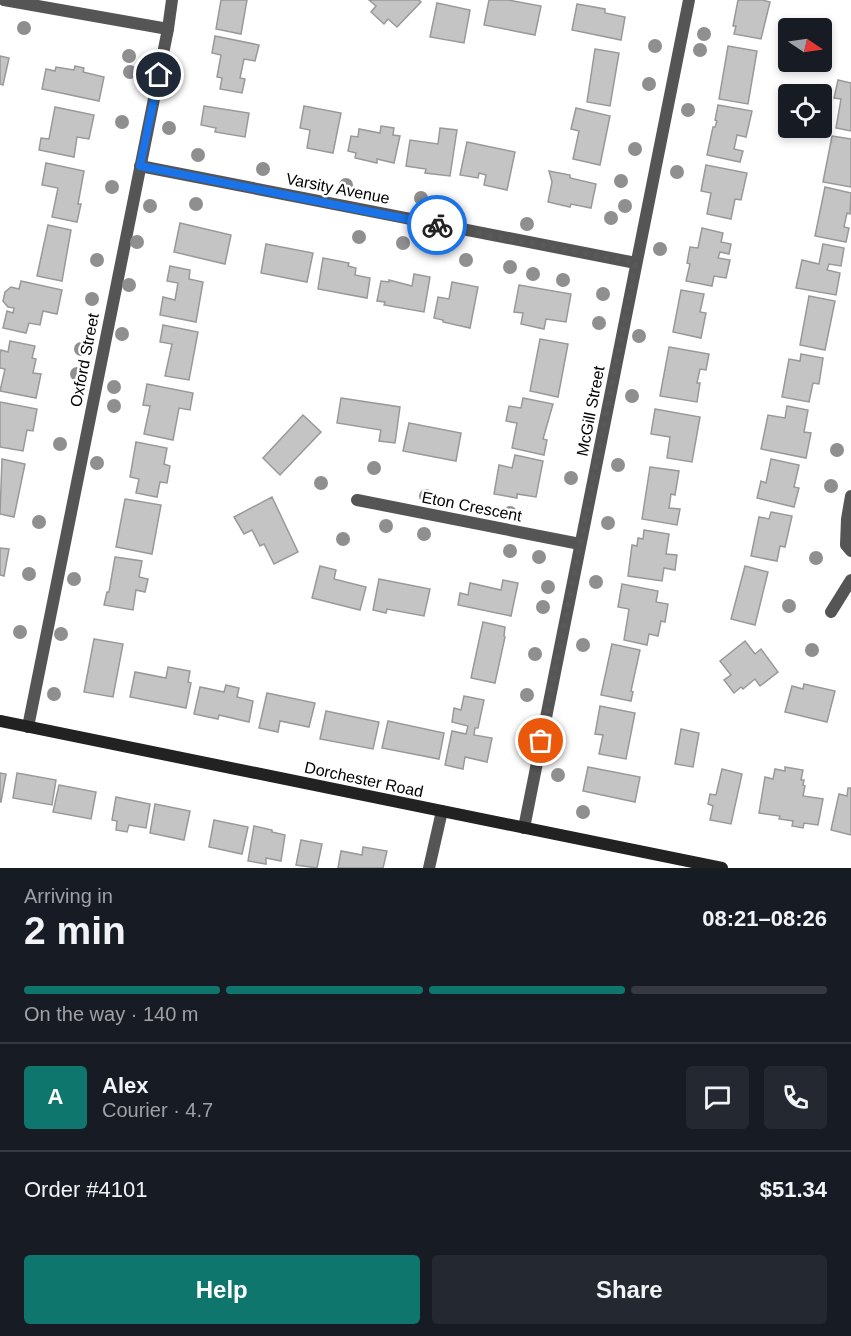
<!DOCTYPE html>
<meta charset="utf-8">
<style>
:root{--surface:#171b24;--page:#242831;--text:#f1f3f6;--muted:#9ea1a6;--line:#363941;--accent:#0f766e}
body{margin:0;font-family:Arial,sans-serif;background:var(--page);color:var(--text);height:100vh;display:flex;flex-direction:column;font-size:22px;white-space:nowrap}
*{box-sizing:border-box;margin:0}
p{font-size:20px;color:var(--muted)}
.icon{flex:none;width:33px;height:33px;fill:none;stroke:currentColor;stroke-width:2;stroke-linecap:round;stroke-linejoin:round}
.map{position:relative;height:868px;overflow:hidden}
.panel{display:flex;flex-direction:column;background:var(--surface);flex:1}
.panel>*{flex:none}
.needle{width:39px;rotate:103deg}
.fabs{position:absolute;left:778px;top:18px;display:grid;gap:12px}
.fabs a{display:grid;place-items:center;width:54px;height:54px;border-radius:6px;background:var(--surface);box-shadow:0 3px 9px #0003;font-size:30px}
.pin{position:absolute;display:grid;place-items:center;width:51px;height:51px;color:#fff;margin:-26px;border:3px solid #fff;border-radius:50%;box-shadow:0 2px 6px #0007}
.courier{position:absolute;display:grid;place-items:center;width:60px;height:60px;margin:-30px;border:4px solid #1a73e8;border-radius:50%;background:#fff;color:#222;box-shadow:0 2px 8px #0007}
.head em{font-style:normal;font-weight:700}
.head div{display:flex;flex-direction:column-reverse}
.head{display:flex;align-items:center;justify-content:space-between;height:102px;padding:0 24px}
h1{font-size:39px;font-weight:700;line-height:45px}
.bar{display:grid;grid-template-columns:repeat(4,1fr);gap:9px 6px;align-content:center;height:72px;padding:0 24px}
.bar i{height:8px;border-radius:4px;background:var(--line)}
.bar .active{background:var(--accent)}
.bar p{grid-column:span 4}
.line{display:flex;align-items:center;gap:15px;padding:0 24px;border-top:2px solid var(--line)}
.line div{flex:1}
.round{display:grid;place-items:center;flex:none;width:63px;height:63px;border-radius:6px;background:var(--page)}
.button{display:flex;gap:12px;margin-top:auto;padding:12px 24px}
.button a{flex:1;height:69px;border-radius:6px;background:var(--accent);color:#fff;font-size:24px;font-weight:700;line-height:69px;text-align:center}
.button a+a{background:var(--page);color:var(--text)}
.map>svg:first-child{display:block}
.building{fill:#c4c4c4;stroke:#999;stroke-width:1.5}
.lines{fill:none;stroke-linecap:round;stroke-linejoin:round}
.minor{stroke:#555;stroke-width:12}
.secondary{stroke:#222;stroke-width:12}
.tree{fill:#8f8f8f}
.done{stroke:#595959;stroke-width:6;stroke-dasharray:0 10.8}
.route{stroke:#1a73e8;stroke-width:8}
.labels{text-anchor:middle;stroke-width:5;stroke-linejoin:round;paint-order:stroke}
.street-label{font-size:16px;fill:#000;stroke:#fff}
</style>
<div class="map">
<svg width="851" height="868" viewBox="0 0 851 868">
<rect width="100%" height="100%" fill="#fff"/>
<g class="building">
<path d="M221,0H247L241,34L216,29Z"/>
<path d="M369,0H419L421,2L397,27L388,19L384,24L371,12L376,6Z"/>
<path d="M489,0H508L541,6L535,35L484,25Z"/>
<path d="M738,0H762L770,2L761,39L734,34L736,26H733Z"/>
<path d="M437,3L470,10L464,43L430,37Z"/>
<path d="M577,4L605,9V13L625,17L621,40L572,30Z"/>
<path d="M215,36L259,45L255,61L244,59L240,78L245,79L242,93L220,89L222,78L217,77L221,55L212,53Z"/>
<path d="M728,46L757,51L748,104L719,99Z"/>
<path d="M595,49L619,53L610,106L587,102Z"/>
<path d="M0,56L9,58L3,85L0,84Z"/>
<path d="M75,66L84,68L83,72L104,77L99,101L42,89L46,69L55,71L56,67L74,70Z"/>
<path d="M838,80L851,83V131L836,128L841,99L834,98Z"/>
<path d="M718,105L752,111L746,137L737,135L734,149L743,151L740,162L707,155L713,127H715L717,121L715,120Z"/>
<path d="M204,106L249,113L245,137L215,132L216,128L201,125Z"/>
<path d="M304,106L341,113L333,153L307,148L310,130L300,128Z"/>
<path d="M55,107L94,115L89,139L77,137L74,157L39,150L41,138L49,139Z"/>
<path d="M576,108L610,116L600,165L573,159L579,131L571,129Z"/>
<path d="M381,126L394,128L393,135L400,136L394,163L377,159V163L355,158L356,153L348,151L351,136L358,137L359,129L380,133Z"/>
<path d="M440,128L457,130L450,176L425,173L426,169L406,166L410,140L438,144Z"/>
<path d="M832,136L851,139V187L823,182Z"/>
<path d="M467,142L515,152L507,190L484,185L486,175L479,173L478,178L460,175Z"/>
<path d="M46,163L84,171L78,204H81L77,222L52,217L58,188L42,185Z"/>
<path d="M706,165L747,173L741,200L735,199L731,219L707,214L711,193L701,191Z"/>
<path d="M549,171L570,175V178L596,184L591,208L571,204L570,207L548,202L552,182Z"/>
<path d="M825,187L851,193L850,214L847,213L844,227L849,228L846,242L815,236Z"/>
<path d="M180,223L231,235L225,264L174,252Z"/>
<path d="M48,225L71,230L62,281L37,276Z"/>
<path d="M702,228L723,233L721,242L731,244L729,254L720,252L718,258L730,260L726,278L714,276L712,286L686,281L690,264L687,263L690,247L698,248Z"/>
<path d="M266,244L313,253L307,282L261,273Z"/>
<path d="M823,244L844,248L841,266L829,264L827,270L840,273L836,295L796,288L802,260L819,264Z"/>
<path d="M323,258L349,263L348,266L356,268L355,275L370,278L367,298L318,289Z"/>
<path d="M170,266L190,270L189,279L203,282L196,322L160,315L163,297L175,300L178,283L167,281Z"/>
<path d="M414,274L430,277L424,312L384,305L385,302L377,301L381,281L389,282V280L412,286Z"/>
<path d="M21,281L62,290L57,314L43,311L40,325L29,323L26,333L3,328L7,311L13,313L14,308L8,307L3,301L5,292L11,287L19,289Z"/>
<path d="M452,282L478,287L470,328L443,322V320L434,318L438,297L449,299Z"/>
<path d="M519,285L571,294L566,322L546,319L544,329L521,324L523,313L514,312Z"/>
<path d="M681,290L704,294L700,312L706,313L701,338L673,332Z"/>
<path d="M809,296L835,301L825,350L800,345Z"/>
<path d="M163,325L198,332L189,380L165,376L172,344L160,342Z"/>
<path d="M540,339L568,344L558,397L530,391Z"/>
<path d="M10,341L35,346L32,358L36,359L33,373L41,374L36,398L0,391L5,369L0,368V353L1,350L8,352Z"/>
<path d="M669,347L709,354L706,370L700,369L697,383H700L697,402L660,396Z"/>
<path d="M801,354L823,358L819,384L813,383L809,402L782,397L789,359L800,361Z"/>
<path d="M147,384L193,393L190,410L179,408L173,440L144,434L150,406L143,405Z"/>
<path d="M341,398L400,407L395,443L379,441L381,430L337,423Z"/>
<path d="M523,398L553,404L543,439L547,440L544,455L512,448L517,423L506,421L509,406L521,408Z"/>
<path d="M0,402L37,409L33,431L27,430L23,451L0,447Z"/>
<path d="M787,406L808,410L804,432L811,433L806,458L761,449L768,415L785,418Z"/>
<path d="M655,409L700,417L692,462L667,458L670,437L651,434Z"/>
<path d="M303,415L321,432L280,475L263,458Z"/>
<path d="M409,423L461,433L456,461L403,451Z"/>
<path d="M136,442L167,448L164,464L170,466L167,483L160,482L157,497L136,493L139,479L130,477Z"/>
<path d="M515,455L543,461L536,497L517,494V498L494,494L499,465L512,468Z"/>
<path d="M2,459L25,464L14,517L0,514Z"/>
<path d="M771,459L799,465L794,487L799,488L794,507L757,498L761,481L766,483Z"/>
<path d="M650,467L679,471L675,495L671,494L669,508L680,509L677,525L642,519Z"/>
<path d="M272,497L298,552L274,564L264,544L260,546L252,530L244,534L234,517Z"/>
<path d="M125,499L161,505L152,554L116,547Z"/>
<path d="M771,512L792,516L785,547L780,546L777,561L751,556L759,517L769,519Z"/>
<path d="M644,530L669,534L666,554L677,555L675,570L664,568L662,581L628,576L632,545L637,546L638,538L643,539Z"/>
<path d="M0,548L9,549L4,576L0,575Z"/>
<path d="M115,557L142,561L139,577L148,579L145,592L136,590L133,610L104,605L107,592H109Z"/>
<path d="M320,566L336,570L334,579L366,587L360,610L312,598Z"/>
<path d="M745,566L768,572L755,625L731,619Z"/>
<path d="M379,579L430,589L424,616L387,609L386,613L373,610Z"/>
<path d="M503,580L518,583L511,616L458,605L460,593L468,595L470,583L501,590Z"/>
<path d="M622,584L658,591L656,602L668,604L665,622L661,621L658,636L649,634L647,645L624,640L629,609L618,607Z"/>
<path d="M483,622L505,627L504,636L505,637L495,683L471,678Z"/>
<path d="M94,639L123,644L113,697L84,692Z"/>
<path d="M745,641L755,654L761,649L778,672L760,686L755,679L743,689L741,687L734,693L724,680L731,675L720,661Z"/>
<path d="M612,644L640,650L631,691L633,692L631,701L601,695Z"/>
<path d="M168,667L190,671L188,682L191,683L186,708L130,697L135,672L166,678Z"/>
<path d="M804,684L835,691L827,722L785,712L792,686L803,689Z"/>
<path d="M226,685L239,688L237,697L253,701L249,722L219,715L218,719L194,714L200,687L224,692Z"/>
<path d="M267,693L315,703L309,727L280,721L278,732L259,728Z"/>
<path d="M464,696L484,700L478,728H475L474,735L492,738L487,762L465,757L463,769L445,765L452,731L466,734L468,726L452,722L454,708L461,710Z"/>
<path d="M600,706L635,713L626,759L599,754L603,735L595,734Z"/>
<path d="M326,711L379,722L373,749L320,739Z"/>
<path d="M388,721L444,733L439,759L382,748Z"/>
<path d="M681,729L699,733L693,767L675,764Z"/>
<path d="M588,767L640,777L635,802L583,791Z"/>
<path d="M785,767L803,770L801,780H804L803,785L805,786L803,796L823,799L818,825L804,823L803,828L792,826L793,821L779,819L780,816L759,813L765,777L773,779L775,769L785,771Z"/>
<path d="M722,769L742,774L731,824L710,820L713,806L708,804L710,794L716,795Z"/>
<path d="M0,773L6,774L1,802H0Z"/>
<path d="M17,773L56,780L52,805L13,798Z"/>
<path d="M59,785L96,792L91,819L53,812Z"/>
<path d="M848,788H851V835L831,830L839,794L847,796Z"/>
<path d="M116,797L150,804L146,828L129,825L127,832L116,830L117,821L112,820Z"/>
<path d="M155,804L190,811L184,840L150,833Z"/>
<path d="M214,820L248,827L242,854L209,847Z"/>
<path d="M254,826L272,830V832L285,835L281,861L266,858V864L248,861Z"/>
<path d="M301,840L322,844L317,868L296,865Z"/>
<path d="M363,847L387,851L383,868H338L341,851L362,855Z"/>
</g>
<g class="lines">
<g class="minor">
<path d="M4,0L168,29"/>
<path d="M140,166L636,263"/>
<path d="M851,496L847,519L846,545L851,551"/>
<path d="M357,500L580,544"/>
<path d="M831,612L851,580"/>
<path d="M28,727L168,29L172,0"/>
<path d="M524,828L689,0"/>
<path d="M429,868L442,811"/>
</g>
<path class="secondary" d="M0,721L722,868"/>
</g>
<g class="tree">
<circle cx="24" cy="28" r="7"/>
<circle cx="704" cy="34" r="7"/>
<circle cx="655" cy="46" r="7"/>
<circle cx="700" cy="50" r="7"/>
<circle cx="129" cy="56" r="7"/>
<circle cx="130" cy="72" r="7"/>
<circle cx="649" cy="84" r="7"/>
<circle cx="688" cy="110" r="7"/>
<circle cx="122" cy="122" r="7"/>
<circle cx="169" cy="128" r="7"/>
<circle cx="635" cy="149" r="7"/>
<circle cx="198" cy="155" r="7"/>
<circle cx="263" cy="169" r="7"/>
<circle cx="677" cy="172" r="7"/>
<circle cx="621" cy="181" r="7"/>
<circle cx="346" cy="185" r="7"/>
<circle cx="112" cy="187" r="7"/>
<circle cx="421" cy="198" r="7"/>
<circle cx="196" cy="204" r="7"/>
<circle cx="150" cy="206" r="7"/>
<circle cx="625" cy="206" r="7"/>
<circle cx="611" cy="218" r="7"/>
<circle cx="527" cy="224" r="7"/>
<circle cx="359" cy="237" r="7"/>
<circle cx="137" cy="242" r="7"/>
<circle cx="403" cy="243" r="7"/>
<circle cx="660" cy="249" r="7"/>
<circle cx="97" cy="260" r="7"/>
<circle cx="466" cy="260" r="7"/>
<circle cx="510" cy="267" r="7"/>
<circle cx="533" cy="274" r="7"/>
<circle cx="563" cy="280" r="7"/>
<circle cx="129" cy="285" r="7"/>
<circle cx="603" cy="294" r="7"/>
<circle cx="92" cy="299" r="7"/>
<circle cx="599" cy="323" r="7"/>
<circle cx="122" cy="334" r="7"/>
<circle cx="639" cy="336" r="7"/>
<circle cx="81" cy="349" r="7"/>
<circle cx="77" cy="374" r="7"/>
<circle cx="114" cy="387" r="7"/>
<circle cx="632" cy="396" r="7"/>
<circle cx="114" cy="406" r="7"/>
<circle cx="60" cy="444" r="7"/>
<circle cx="837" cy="450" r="7"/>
<circle cx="97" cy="463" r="7"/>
<circle cx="618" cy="465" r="7"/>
<circle cx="374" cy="468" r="7"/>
<circle cx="571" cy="478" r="7"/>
<circle cx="321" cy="483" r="7"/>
<circle cx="831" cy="486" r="7"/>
<circle cx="426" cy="496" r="7"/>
<circle cx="510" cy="513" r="7"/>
<circle cx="39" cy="522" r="7"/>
<circle cx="608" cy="523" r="7"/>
<circle cx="386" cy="526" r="7"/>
<circle cx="424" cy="534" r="7"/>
<circle cx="343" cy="539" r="7"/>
<circle cx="510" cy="551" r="7"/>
<circle cx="539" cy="557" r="7"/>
<circle cx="816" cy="558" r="7"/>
<circle cx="29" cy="574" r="7"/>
<circle cx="74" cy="579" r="7"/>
<circle cx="596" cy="582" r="7"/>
<circle cx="548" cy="587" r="7"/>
<circle cx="789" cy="606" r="7"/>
<circle cx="543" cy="607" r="7"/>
<circle cx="20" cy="632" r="7"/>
<circle cx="61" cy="634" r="7"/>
<circle cx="583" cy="645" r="7"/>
<circle cx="812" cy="650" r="7"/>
<circle cx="535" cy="654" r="7"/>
<circle cx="54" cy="694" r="7"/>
<circle cx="527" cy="695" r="7"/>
<circle cx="558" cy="775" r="7"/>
<circle cx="583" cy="812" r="7"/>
</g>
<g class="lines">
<path class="done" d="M437,225L636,263L541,741"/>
<path class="route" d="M159,75L140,166L437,225"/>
</g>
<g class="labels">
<g class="street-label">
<text transform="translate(338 188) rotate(11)" y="6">Varsity Avenue</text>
<text transform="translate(84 360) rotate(-79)" y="6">Oxford Street</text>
<text transform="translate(590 411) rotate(-79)" y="6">McGill Street</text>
<text transform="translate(472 506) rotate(11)" y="6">Eton Crescent</text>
<text transform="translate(364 779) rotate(12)" y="6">Dorchester Road</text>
</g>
</g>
</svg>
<div class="fabs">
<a><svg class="needle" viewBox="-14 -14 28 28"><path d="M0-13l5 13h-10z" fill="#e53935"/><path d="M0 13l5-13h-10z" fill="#9ea1a6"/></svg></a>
<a><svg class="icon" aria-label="locate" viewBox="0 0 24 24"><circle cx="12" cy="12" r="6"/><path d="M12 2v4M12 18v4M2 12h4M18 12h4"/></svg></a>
</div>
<div class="pin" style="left:541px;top:741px;background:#ea580c"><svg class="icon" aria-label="bag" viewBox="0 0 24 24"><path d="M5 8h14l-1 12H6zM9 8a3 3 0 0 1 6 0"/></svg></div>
<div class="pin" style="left:159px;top:75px;background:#1f2937"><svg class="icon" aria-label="home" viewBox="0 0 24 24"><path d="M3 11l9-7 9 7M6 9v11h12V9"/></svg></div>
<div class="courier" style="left:437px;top:225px"><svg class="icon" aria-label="bike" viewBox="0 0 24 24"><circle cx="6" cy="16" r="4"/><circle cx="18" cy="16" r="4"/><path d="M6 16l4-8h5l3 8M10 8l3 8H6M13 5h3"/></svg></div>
</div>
<section class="panel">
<div class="head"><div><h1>2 min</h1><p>Arriving in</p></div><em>08:21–08:26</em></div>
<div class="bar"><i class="active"></i><i class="active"></i><i class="active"></i><i></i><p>On the way · 140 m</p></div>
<div class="line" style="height:108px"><b class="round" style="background:var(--accent);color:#fff">A</b><div><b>Alex</b><p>Courier · 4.7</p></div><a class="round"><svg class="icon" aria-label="chat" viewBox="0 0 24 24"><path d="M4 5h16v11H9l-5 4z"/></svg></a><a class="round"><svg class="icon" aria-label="phone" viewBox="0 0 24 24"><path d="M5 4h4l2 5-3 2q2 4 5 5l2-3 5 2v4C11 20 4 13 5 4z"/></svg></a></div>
<div class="line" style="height:78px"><div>Order #4101</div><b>$51.34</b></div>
<div class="button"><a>Help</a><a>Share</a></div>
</section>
